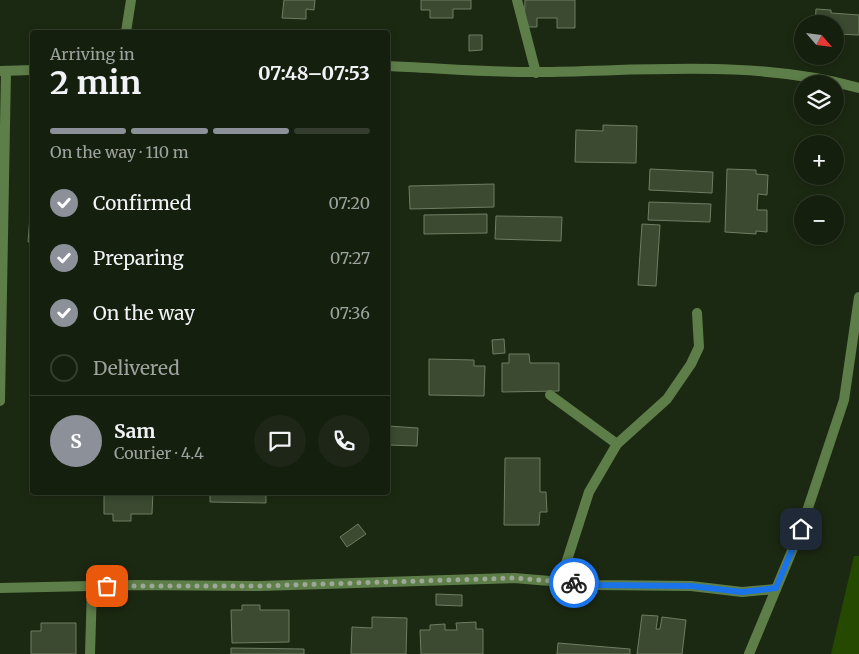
<!DOCTYPE html>
<meta charset="utf-8">
<style>
:root{--surface:#151f0e;--page:#1e2717;--text:#f1f3f6;--muted:#9da29e;--line:#343d2e;--accent:#8c9099}
body{margin:0;font-family:Merriweather,serif;background:var(--page);color:var(--text);height:100vh;display:flex;flex-direction:column;font-size:19px;white-space:nowrap}
*{box-sizing:border-box;margin:0}
p{font-size:16px;color:var(--muted)}
.icon{flex:none;width:28px;height:28px;fill:none;stroke:currentColor;stroke-width:2;stroke-linecap:round;stroke-linejoin:round}
.map{position:relative;flex:1;overflow:hidden}
.drawer{position:absolute;left:30px;top:30px;width:360px;height:465px;display:flex;flex-direction:column;background:var(--surface);border-radius:5px;box-shadow:0 2px 8px #0003,0 0 0 1px var(--line)}
.drawer>*{flex:none}
.needle{width:32px;rotate:118deg}
.tools{position:absolute;left:794px;top:15px;display:grid;gap:10px}
.tools a{display:grid;place-items:center;width:50px;height:50px;border-radius:50%;background:var(--surface);box-shadow:0 2px 8px #0003,0 0 0 1px var(--line);font-size:25px}
.pin{position:absolute;display:grid;place-items:center;width:42px;height:42px;color:#fff;margin:-21px;border-radius:10px;box-shadow:0 2px 8px #0006}
.courier{position:absolute;display:grid;place-items:center;width:50px;height:50px;margin:-25px;border:4px solid #1a73e8;border-radius:50%;background:#fff;color:#222;box-shadow:0 1px 6px #0007}
.head em{font-style:normal;font-weight:700}
.head div{display:flex;flex-direction:column-reverse}
.head{display:flex;align-items:center;justify-content:space-between;height:85px;padding:0 20px}
h1{font-size:32px;font-weight:700;line-height:38px}
.bar{display:grid;grid-template-columns:repeat(4,1fr);gap:8px 5px;align-content:center;height:60px;padding:0 20px}
.bar i{height:6px;border-radius:4px;background:var(--line)}
.bar .current{background:var(--accent)}
.bar p{grid-column:span 4}
.line{display:flex;align-items:center;gap:12px;padding:0 20px;border-top:1px solid var(--line)}
.line div{flex:1}
.round{display:grid;place-items:center;flex:none;width:52px;height:52px;border-radius:26px;background:var(--page)}
ol{padding:0 20px;list-style:none}
li{display:flex;align-items:center;gap:15px;height:55px}
li p{margin-inline-start:auto}
li .icon{padding:5px;border-radius:50%;background:var(--accent);color:#fff;stroke-width:4}
li:last-child{color:var(--muted)}
li i{width:28px;height:28px;border:2px solid var(--line);border-radius:50%}
.map>svg:first-child{display:block}
.green{fill:#254900}
.building{fill:#3b4a31;stroke:#6d7e63}
.lines{fill:none;stroke-linecap:round;stroke-linejoin:round}
.minor{stroke:#5e7e49;stroke-width:10}
.done{stroke:#9da897;stroke-width:5;stroke-dasharray:0 9}
.route{stroke:#1a73e8;stroke-width:6}
</style>
<div class="map">
<svg width="859" height="654" viewBox="0 0 859 654">
<rect width="100%" height="100%" fill="#1c2912"/>
<path class="green" d="M854,556H859V654H831Z"/>
<g class="building">
<path d="M284,0H315L314,10L306,9V19L282,18Z"/>
<path d="M421,0H471V9H453V18H430V10H421Z"/>
<path d="M525,0H575V28H557V18H537V27H524Z"/>
<path d="M816,9L831,10V13L859,15V35L835,34V24H815Z"/>
<path d="M469,35H482V50L469,51Z"/>
<path d="M603,125L637,126L636,163L575,162L576,130L603,131Z"/>
<path d="M650,169L713,172L712,193L649,190Z"/>
<path d="M727,169L756,170V174L768,175L767,195L758,194L757,210H767V232L756,231V234L725,232Z"/>
<path d="M494,184V207L410,209L409,186Z"/>
<path d="M649,202L711,204L710,222L648,220Z"/>
<path d="M487,214V233L424,234V215Z"/>
<path d="M30,216H32V242H28Z"/>
<path d="M496,216L562,217L561,241L495,239Z"/>
<path d="M642,224L660,225L656,286L638,285Z"/>
<path d="M504,339L505,353L493,354L492,340Z"/>
<path d="M509,354H529L530,363H559V391L502,392V363H509Z"/>
<path d="M429,359L474,360V366H485L484,396L429,395Z"/>
<path d="M388,426L418,428L417,446L388,445Z"/>
<path d="M505,458H540V492H546L547,512H540L539,525H504Z"/>
<path d="M104,492H153L152,514H131V521H113V514H104Z"/>
<path d="M210,492H266V503L210,502Z"/>
<path d="M358,524L366,534L347,547L340,537Z"/>
<path d="M436,594L462,595V606L436,605Z"/>
<path d="M242,605H260V610H289V642L232,643L231,610H242Z"/>
<path d="M642,615L658,616L656,629H660L662,617L686,620L682,654H637Z"/>
<path d="M372,617L407,618L406,654H351L352,627L372,628Z"/>
<path d="M476,622V629H483V654H421L420,630H430V625L445,624V630H457L456,623Z"/>
<path d="M41,623H76V654H31V631H41Z"/>
<path d="M558,643L630,649V654H557Z"/>
<path d="M231,648L304,649V654H231Z"/>
</g>
<g class="lines">
<g class="minor">
<path d="M517,0L536,73"/>
<path d="M126,32L131,0"/>
<path d="M388,66C437,68 489,73 539,72C645,71 756,59 859,88"/>
<path d="M1,71L32,70"/>
<path d="M550,395L617,444"/>
<path d="M0,401L6,71"/>
<path d="M560,582L589,492L617,444L667,399L691,364L699,347L697,313"/>
<path d="M0,588L136,585L259,586L514,578L598,585L691,586L742,592L776,589"/>
<path d="M90,654L92,587"/>
<path d="M749,654L801,529L844,400L859,297"/>
</g>
</g>
<g class="lines">
<path class="done" d="M107,586H259L514,578L574,583"/>
<path class="route" d="M574,583L598,585L691,586L742,592L776,588L801,529"/>
</g>
</svg>
<div class="tools">
<a><svg class="needle" viewBox="-14 -14 28 28"><path d="M0-13l5 13h-10z" fill="#e53935"/><path d="M0 13l5-13h-10z" fill="#9da29e"/></svg></a>
<a><svg class="icon" aria-label="layers" viewBox="0 0 24 24"><path d="M12 4l9 5-9 5-9-5zM3 14l9 5 9-5"/></svg></a>
<a>+</a>
<a>−</a>
</div>
<div class="pin" style="left:107px;top:586px;background:#ea580c"><svg class="icon" aria-label="bag" viewBox="0 0 24 24"><path d="M5 8h14l-1 12H6zM9 8a3 3 0 0 1 6 0"/></svg></div>
<div class="pin" style="left:801px;top:529px;background:#1f2937"><svg class="icon" aria-label="home" viewBox="0 0 24 24"><path d="M3 11l9-7 9 7M6 9v11h12V9"/></svg></div>
<div class="courier" style="left:574px;top:583px"><svg class="icon" aria-label="bike" viewBox="0 0 24 24"><circle cx="6" cy="16" r="4"/><circle cx="18" cy="16" r="4"/><path d="M6 16l4-8h5l3 8M10 8l3 8H6M13 5h3"/></svg></div>
<section class="drawer">
<div class="head"><div><h1>2 min</h1><p>Arriving in</p></div><em>07:48–07:53</em></div>
<div class="bar"><i class="current"></i><i class="current"></i><i class="current"></i><i></i><p>On the way · 110 m</p></div>
<ol>
<li><svg class="icon" aria-label="check" viewBox="0 0 24 24"><path d="M5 12l5 5 9-10"/></svg>Confirmed<p>07:20</p></li>
<li><svg class="icon" aria-label="check" viewBox="0 0 24 24"><path d="M5 12l5 5 9-10"/></svg>Preparing<p>07:27</p></li>
<li><svg class="icon" aria-label="check" viewBox="0 0 24 24"><path d="M5 12l5 5 9-10"/></svg>On the way<p>07:36</p></li>
<li><i></i>Delivered</li>
</ol>
<div class="line" style="height:90px"><b class="round" style="background:var(--accent);color:#fff">S</b><div><b>Sam</b><p>Courier · 4.4</p></div><a class="round"><svg class="icon" aria-label="chat" viewBox="0 0 24 24"><path d="M4 5h16v11H9l-5 4z"/></svg></a><a class="round"><svg class="icon" aria-label="phone" viewBox="0 0 24 24"><path d="M5 4h4l2 5-3 2q2 4 5 5l2-3 5 2v4C11 20 4 13 5 4z"/></svg></a></div>
</section>
</div>
